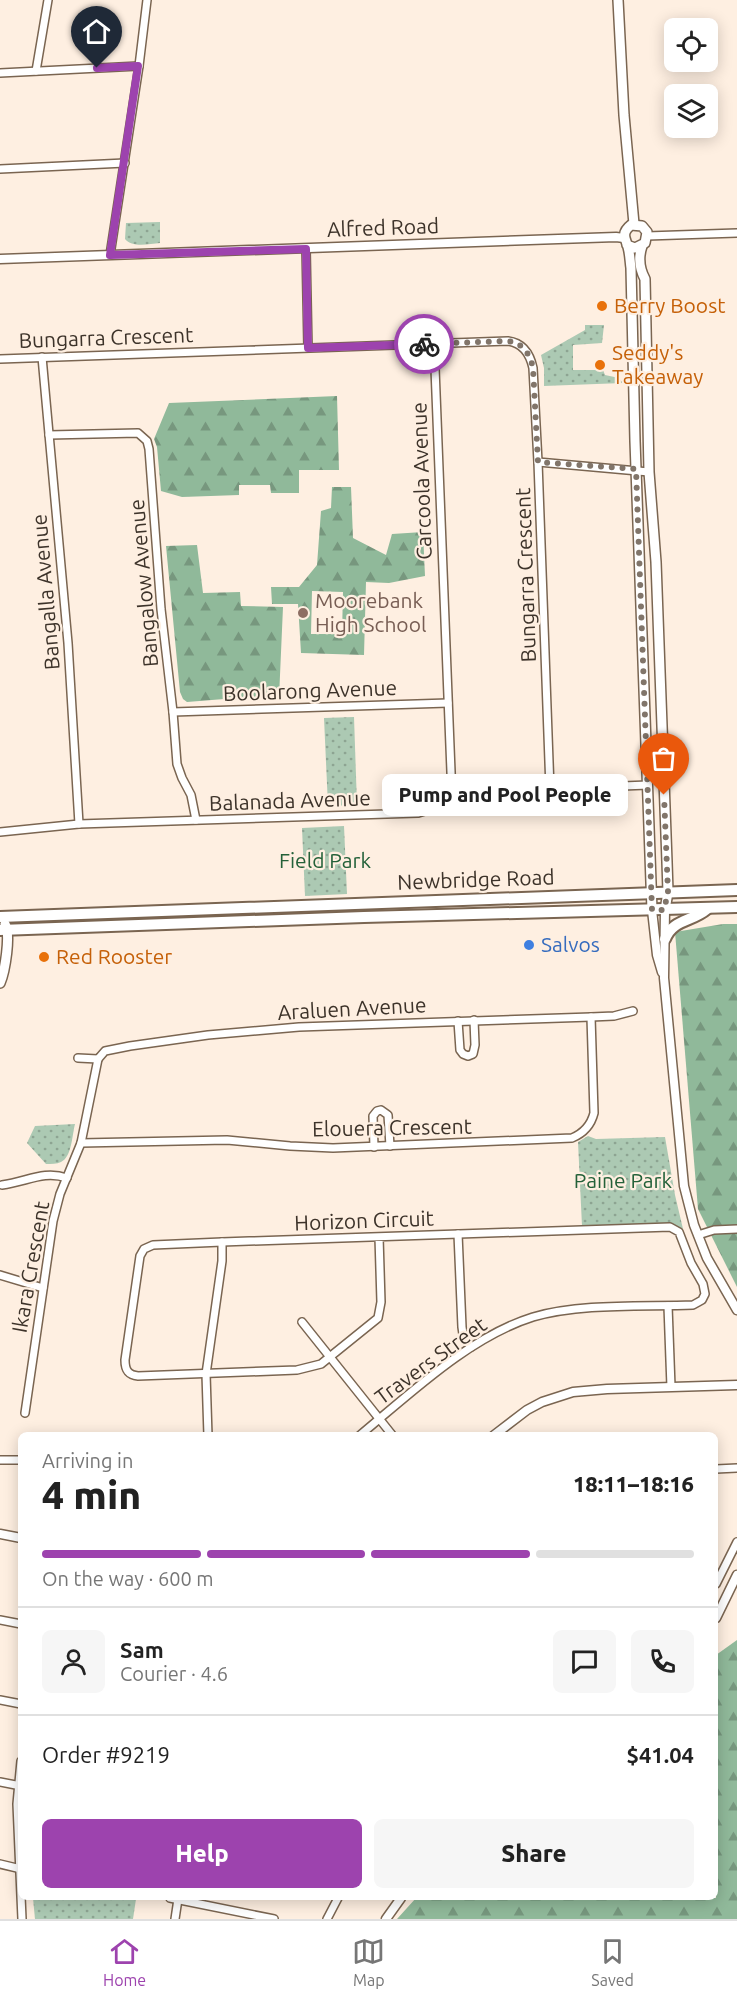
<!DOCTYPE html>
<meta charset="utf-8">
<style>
:root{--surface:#fff;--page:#f6f6f6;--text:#222;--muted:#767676;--line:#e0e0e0;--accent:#9d43ae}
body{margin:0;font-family:Ubuntu,sans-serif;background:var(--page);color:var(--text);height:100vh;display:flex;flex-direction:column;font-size:22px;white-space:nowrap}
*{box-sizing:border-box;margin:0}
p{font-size:20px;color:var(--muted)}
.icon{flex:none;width:33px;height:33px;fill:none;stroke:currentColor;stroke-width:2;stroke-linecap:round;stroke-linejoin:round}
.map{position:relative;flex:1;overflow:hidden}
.panel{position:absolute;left:18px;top:1432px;width:700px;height:468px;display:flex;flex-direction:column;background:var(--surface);border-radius:9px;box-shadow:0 3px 15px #0003}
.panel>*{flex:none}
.controls{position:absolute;left:664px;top:18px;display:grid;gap:12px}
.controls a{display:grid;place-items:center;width:54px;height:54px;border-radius:9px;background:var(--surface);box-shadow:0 3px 15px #0003;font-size:30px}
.pin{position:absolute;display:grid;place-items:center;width:51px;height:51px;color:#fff;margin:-62px -26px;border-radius:50% 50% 50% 0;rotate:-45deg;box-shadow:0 0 6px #0007}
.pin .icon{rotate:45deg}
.courier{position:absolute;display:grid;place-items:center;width:60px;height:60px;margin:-30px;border:4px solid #9d43ae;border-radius:50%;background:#fff;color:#222;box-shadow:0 2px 8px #0007}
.bubble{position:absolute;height:42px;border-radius:9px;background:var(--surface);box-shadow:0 3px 15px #0003;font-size:20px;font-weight:800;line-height:42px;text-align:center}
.summary em{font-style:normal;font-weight:800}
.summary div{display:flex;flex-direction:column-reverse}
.summary{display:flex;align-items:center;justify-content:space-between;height:102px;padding:0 24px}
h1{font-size:39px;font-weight:800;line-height:45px}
.bar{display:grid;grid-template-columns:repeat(4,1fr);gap:9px 6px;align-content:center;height:72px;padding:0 24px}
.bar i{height:8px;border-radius:4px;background:var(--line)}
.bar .current{background:var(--accent)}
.bar p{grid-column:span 4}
.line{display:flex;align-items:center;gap:15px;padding:0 24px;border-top:2px solid var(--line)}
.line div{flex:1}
.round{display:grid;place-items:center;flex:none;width:63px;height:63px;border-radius:9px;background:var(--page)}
.button{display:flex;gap:12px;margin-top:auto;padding:12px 24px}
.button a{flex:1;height:69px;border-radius:9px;background:var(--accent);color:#fff;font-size:24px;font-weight:800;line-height:69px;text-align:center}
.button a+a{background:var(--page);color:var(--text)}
.dock{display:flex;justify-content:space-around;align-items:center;height:84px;border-top:2px solid var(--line);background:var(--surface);font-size:16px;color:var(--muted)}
.dock a{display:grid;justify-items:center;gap:3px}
.dock .current{color:var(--accent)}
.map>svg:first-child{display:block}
.forest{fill:url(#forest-firs);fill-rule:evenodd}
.park{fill:url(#park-dots)}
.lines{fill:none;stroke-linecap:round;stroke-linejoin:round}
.minor-casing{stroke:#7a6551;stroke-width:10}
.tertiary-casing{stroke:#7a6551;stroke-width:11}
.secondary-casing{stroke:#7a6551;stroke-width:12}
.trunk-casing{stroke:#7a6551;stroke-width:14}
.minor{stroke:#fff;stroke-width:7}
.tertiary{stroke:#fff;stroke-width:8}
.secondary{stroke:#fff;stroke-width:9}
.trunk{stroke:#fff;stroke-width:10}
.done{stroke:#81756a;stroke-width:6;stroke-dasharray:0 10.8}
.route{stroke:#9d43ae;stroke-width:8}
.food-dot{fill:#e8710a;stroke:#feefe1;stroke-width:2}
.education-dot{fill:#8d6e63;stroke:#feefe1;stroke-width:2}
.shop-dot{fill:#3f7fe0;stroke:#feefe1;stroke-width:2}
.labels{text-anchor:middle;stroke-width:4.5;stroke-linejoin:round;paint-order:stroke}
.street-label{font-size:21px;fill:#3d332a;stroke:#feefe1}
.food-label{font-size:21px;fill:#c56008;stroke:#feefe1;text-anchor:start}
.education-label{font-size:21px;fill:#785e54;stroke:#feefe1;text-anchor:start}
.park-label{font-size:21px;fill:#246139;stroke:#feefe1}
.shop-label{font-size:21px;fill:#366cbe;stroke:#feefe1;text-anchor:start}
</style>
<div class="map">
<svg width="737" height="1919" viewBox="0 0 737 1919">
<defs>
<pattern id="forest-firs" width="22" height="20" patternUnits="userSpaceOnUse" patternTransform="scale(1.5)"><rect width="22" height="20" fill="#90b99a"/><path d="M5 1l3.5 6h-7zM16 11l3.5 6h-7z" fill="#77977e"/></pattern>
<pattern id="park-dots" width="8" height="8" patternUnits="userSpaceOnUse" patternTransform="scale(1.5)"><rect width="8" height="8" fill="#acc9b3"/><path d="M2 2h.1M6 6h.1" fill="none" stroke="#8da492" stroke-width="1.8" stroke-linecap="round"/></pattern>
</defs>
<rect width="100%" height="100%" fill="#feefe1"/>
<g class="forest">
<path d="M337,396L339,470H299V493H271L270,485H239V495L182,497L161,491L157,447L154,439L169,403Z"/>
<path d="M332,487H351L353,538L386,555L392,534L423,532L425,576L389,583L366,582L364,655L301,653L298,604H272L271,587H299L317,565L321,511L331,508ZM312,591L343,592L342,634H311Z"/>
<path d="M197,545L203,593L240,592L241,606L283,607L279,698L249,697L187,702L183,699L180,692L166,546Z"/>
<path d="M723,924H737V1287L698,1209L675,932Z"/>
<path d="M737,1640V1919H397L416,1898H716V1655Z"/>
</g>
<g class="park">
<path d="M160,222V243C149,244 132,248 125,239L126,223Z"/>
<path d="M585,325H604L602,343L573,345V370H603L605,375L619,378L623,383L544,386V368L541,355L585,330Z"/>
<path d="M354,717L357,805L328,806L324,718Z"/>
<path d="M344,826L347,894L305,896L302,828Z"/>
<path d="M75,1124C72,1135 72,1157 61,1162C57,1164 51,1164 46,1164L27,1143L35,1126Z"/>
<path d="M588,1136L596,1139L665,1137L675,1195L683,1229L669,1223L582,1226L578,1142Z"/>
<path d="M33,1898H127L136,1899L133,1919H35Z"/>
</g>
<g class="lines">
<defs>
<g id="minor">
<path d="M36,71L48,0"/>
<path d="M0,73L139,66"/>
<path d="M0,169L125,163"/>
<path d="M647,236L737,233"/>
<path d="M306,249L308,348"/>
<path d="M110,255L139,66L147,0"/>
<path d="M434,343L452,797"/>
<path d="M42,357L68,643L79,824"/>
<path d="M0,359L508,341C523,343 530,354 533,368L538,462L550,789"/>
<path d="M49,435L138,433L147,441L149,449L161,609L173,712L177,764L182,778L191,795L196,820"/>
<path d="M538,462L649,472"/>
<path d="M173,712L448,703"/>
<path d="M0,832L79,824L418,813C436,809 449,796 468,792L648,785"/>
<path d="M458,1021L460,1050L463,1054L468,1056L473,1054L475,1045L474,1020"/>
<path d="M78,1058L98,1059L105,1051L130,1046L208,1035L299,1027L591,1017L614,1016L633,1011"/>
<path d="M81,1143L227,1140L290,1146L333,1148L572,1138C584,1133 591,1125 594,1113L591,1017"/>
<path d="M374,1147L373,1116L377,1111L381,1110L388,1115L390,1146"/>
<path d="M2,1185C27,1182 43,1170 67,1178"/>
<path d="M458,1234L462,1327L463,1334L471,1347"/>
<path d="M698,1235L714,1230L737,1229"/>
<path d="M0,1275L43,1288"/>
<path d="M668,1306L671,1387"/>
<path d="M302,1322L393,1436"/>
<path d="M25,1413L53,1221L60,1194L81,1143L98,1059"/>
<path d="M208,1436L206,1374L222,1261V1242"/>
<path d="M359,1436C411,1393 469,1337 533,1317C582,1303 642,1307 693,1305L702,1300L705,1294L703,1284L691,1263L679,1232L670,1227L222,1242L153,1245L144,1249L140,1256L125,1360C125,1370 128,1375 138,1376L297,1370L321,1364L378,1318L381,1302L379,1237"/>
<path d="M0,1460H21"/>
<path d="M716,1469L737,1468"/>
<path d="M716,1584L737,1542"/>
<path d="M0,1620L21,1624"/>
<path d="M0,1700L21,1704"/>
<path d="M21,1761L17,1804L22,1919"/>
<path d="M0,1782L21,1786"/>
<path d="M0,1864L21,1869"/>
<path d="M170,1898L274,1919"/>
<path d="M175,1919L178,1899"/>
<path d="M327,1919L338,1898"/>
</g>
<g id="tertiary">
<path d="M0,259L616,237L624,238"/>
<path d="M652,910L657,955L662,972"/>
<path d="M665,910L664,978L684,1186L694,1225L707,1258L737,1310"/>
<path d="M493,1436L527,1410L542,1402L573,1392L607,1389L737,1385"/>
<path d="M0,1534L21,1538"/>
<path d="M716,1618L737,1575"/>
<path d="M386,1919L401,1898"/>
</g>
<g id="secondary">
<path d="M618,0L624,115L634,224"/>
<path d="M627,245L635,248L645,243L647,232L642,226L631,225C621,233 625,238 628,247C630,254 630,261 631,268L635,441L652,910"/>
<path d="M642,246C638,258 639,268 645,279L649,472L656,562L667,862L668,892L665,910"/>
<path d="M0,983C5,971 11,935 5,924"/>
</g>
<g id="trunk">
<path d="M0,917L737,890"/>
<path d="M0,930L364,917L737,907"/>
<path d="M665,939C673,919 692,922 707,909"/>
</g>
</defs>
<use href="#minor" class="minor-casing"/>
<use href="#tertiary" class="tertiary-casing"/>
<use href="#secondary" class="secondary-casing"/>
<use href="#trunk" class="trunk-casing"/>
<use href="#minor" class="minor"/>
<use href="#tertiary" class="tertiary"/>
<use href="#secondary" class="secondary"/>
<use href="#trunk" class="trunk"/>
</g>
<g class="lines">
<path class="done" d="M424,344L508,341C523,343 530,354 533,368L538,462L636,469L652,910H664L668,892L664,795"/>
<path class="route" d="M97,68L138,66L110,255L306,249L308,348L424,344"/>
</g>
<g class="food-dot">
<circle cx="602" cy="306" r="6"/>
<circle cx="600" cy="365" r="6"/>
<circle cx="44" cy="957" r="6"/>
</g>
<circle class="education-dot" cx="303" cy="613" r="6"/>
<circle class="shop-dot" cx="529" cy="945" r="6"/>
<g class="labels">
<g class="street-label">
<text transform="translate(383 228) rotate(-2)" y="7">Alfred Road</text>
<text transform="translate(106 338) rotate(-2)" y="7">Bungarra Crescent</text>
<text transform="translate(422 481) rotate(-92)" y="7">Carcoola Avenue</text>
<text transform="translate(526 575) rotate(-92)" y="7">Bungarra Crescent</text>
<text transform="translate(144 583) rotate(-95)" y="7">Bangalow Avenue</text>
<text transform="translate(46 592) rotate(-95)" y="7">Bangalla Avenue</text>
<text transform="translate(310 691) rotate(-2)" y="7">Boolarong Avenue</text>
<text transform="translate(290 801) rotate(-2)" y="7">Balanada Avenue</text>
<text transform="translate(476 880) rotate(-2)" y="7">Newbridge Road</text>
<text transform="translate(352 1009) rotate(-3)" y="7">Araluen Avenue</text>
<text transform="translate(392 1128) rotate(-1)" y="7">Elouera Crescent</text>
<text transform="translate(364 1221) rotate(-2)" y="7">Horizon Circuit</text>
<text transform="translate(31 1267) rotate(-80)" y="7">Ikara Crescent</text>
<text transform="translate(431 1361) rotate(-36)" y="7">Travers Street</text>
</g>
<g class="food-label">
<text x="614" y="313">Berry Boost</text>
<text x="612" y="360">Seddy's<tspan x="612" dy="24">Takeaway</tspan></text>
<text x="56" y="964">Red Rooster</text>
</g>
<g class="education-label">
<text x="315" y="608">Moorebank<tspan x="315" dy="24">High School</tspan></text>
</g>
<g class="park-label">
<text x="325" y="868">Field Park</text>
<text x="623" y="1188">Paine Park</text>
</g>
<g class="shop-label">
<text x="541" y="952">Salvos</text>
</g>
</g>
</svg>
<div class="controls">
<a><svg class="icon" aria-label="locate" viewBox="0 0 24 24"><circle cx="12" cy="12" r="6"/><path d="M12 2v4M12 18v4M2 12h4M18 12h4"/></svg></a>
<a><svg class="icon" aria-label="layers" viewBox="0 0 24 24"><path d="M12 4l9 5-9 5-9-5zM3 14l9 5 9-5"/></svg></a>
</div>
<div class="pin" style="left:664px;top:795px;background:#ea580c"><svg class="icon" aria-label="bag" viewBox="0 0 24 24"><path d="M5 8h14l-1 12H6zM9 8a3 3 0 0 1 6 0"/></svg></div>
<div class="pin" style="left:97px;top:68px;background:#1f2937"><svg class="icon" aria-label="home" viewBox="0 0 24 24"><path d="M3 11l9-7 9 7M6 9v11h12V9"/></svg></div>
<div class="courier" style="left:424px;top:344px"><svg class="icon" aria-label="bike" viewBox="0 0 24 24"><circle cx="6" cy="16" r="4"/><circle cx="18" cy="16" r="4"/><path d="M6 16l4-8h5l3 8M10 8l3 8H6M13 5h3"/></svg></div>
<div class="bubble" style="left:382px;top:774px;width:246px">Pump and Pool People</div>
<section class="panel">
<div class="summary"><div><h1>4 min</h1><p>Arriving in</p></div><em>18:11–18:16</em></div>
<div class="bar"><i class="current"></i><i class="current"></i><i class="current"></i><i></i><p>On the way · 600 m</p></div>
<div class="line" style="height:108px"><a class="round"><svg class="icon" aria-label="person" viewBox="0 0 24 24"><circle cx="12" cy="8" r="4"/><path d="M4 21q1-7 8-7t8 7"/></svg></a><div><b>Sam</b><p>Courier · 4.6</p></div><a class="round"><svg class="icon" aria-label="chat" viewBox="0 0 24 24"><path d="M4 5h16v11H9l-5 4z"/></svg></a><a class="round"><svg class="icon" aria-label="phone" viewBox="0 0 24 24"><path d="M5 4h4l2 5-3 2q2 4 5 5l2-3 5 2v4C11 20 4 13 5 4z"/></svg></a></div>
<div class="line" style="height:78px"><div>Order #9219</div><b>$41.04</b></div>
<div class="button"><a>Help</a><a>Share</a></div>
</section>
</div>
<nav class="dock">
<a class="current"><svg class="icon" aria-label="home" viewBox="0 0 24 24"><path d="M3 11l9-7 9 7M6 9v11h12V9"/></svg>Home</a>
<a><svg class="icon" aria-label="map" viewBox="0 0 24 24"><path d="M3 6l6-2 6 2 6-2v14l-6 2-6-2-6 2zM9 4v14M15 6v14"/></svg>Map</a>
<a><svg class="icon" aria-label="saved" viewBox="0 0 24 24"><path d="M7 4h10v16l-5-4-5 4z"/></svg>Saved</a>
</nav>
